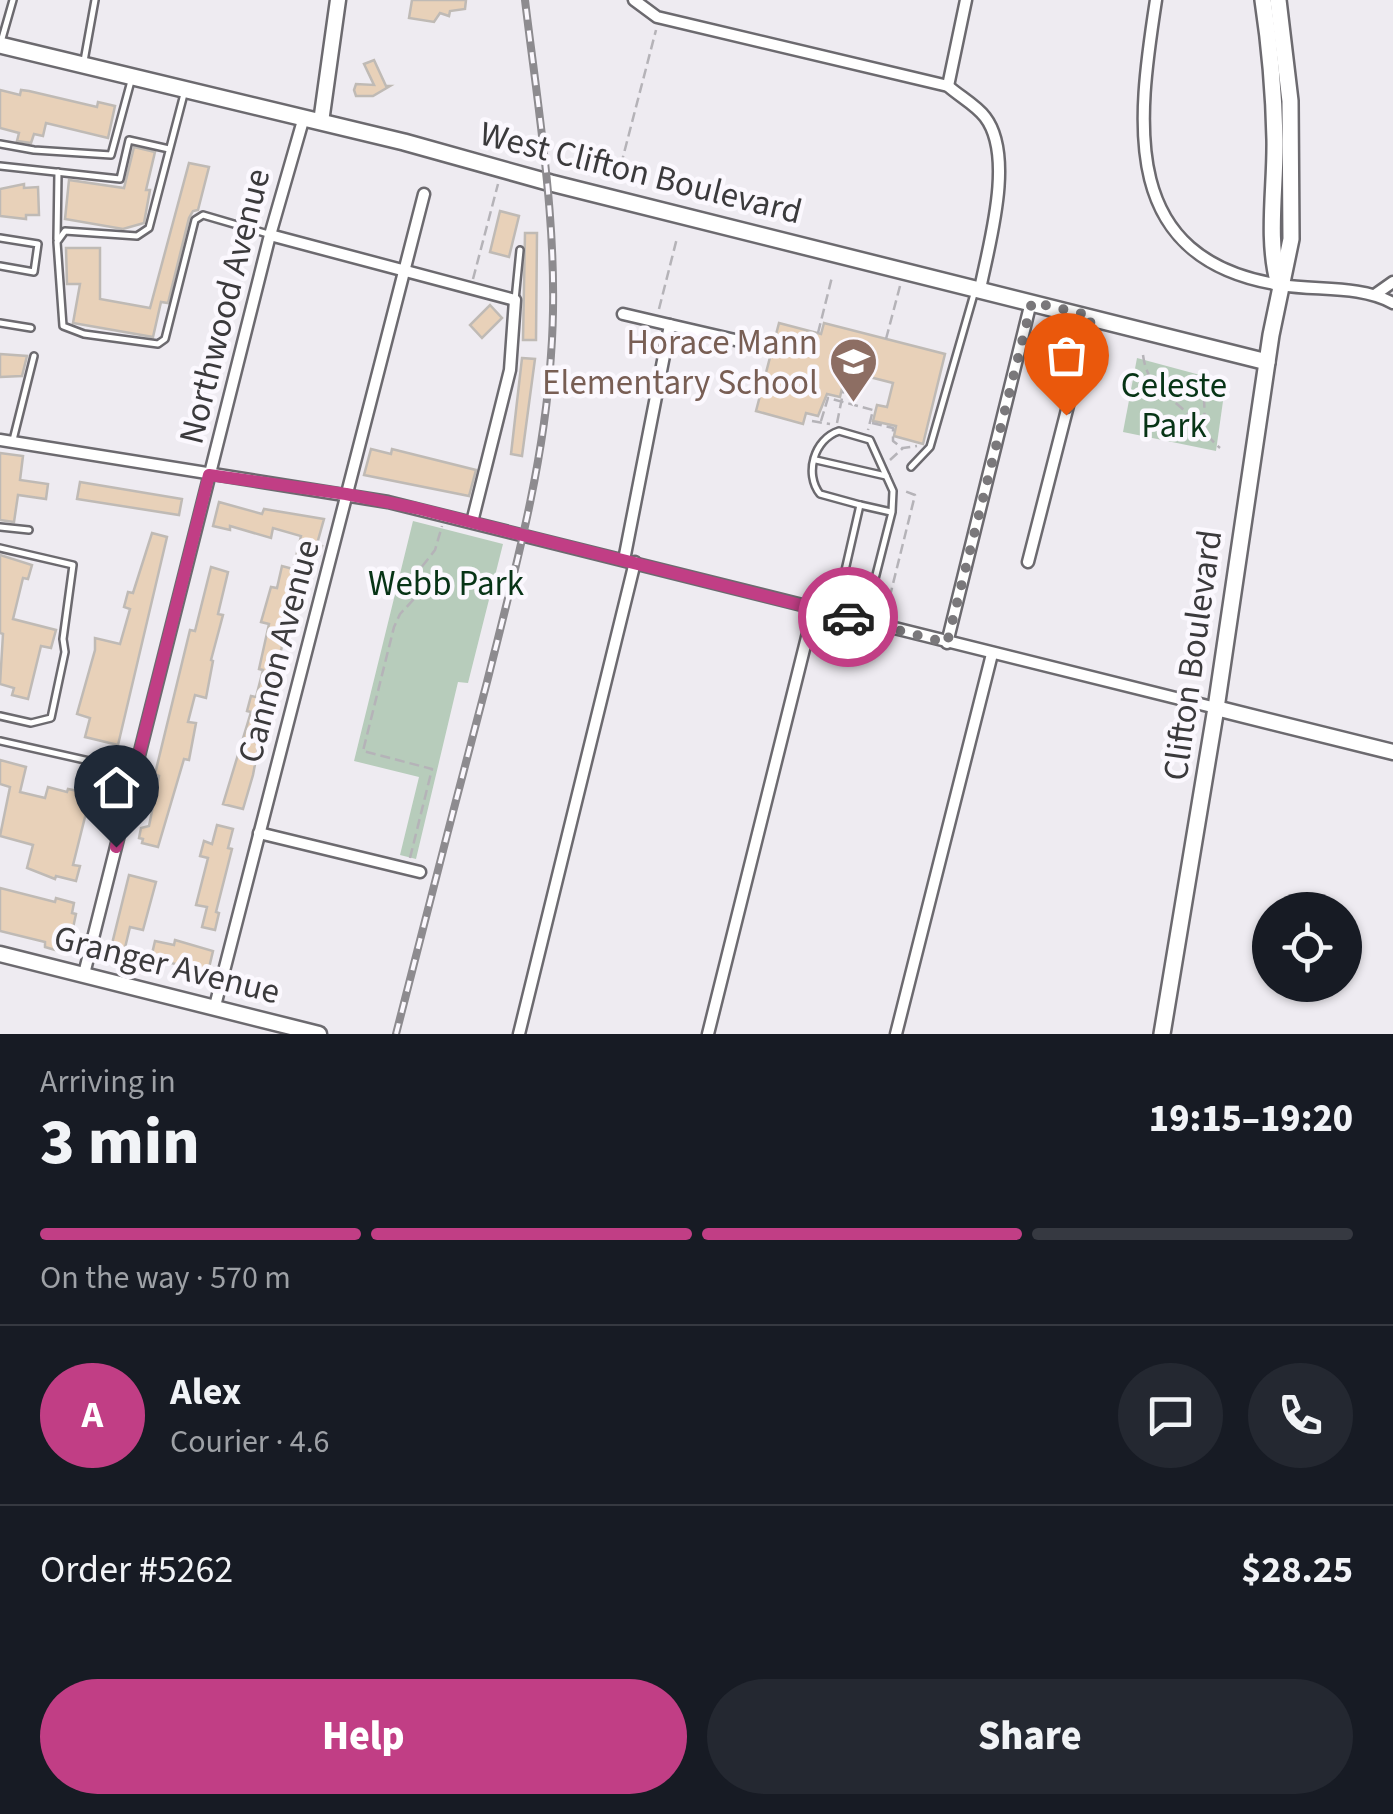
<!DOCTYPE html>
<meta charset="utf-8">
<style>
:root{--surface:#171b24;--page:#242831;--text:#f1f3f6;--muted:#9ea1a6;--line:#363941;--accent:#c13e85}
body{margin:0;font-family:"Source Sans 3",sans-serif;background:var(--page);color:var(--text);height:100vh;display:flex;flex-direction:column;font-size:38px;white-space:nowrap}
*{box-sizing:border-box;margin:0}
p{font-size:32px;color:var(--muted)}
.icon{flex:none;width:55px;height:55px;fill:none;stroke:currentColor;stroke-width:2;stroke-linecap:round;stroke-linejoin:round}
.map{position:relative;height:1034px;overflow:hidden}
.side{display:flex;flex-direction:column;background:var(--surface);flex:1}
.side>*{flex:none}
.buttons{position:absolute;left:1252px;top:892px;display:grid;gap:20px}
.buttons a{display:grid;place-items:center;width:110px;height:110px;border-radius:50%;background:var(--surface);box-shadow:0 2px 8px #0004;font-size:50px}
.pin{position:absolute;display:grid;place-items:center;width:85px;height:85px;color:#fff;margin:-102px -42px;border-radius:50% 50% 50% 0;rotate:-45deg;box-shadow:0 0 10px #0007}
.pin .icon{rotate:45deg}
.courier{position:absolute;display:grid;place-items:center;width:100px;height:100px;margin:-50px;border:8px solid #c13e85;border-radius:50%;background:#fff;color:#222;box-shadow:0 2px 12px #0007}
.overview em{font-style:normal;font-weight:800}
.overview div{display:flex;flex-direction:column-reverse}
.overview{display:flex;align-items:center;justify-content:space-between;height:170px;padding:0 40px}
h1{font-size:65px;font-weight:800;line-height:75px}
.bar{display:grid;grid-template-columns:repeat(4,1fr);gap:15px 10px;align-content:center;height:120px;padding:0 40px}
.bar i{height:12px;border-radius:8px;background:var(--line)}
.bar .active{background:var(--accent)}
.bar p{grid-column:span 4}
.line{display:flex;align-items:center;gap:25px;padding:0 40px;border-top:2px solid var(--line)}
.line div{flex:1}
.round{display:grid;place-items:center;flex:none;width:105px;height:105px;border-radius:52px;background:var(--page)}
.action{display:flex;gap:20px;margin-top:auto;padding:20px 40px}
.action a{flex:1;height:115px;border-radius:60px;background:var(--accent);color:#fff;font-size:40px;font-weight:800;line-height:115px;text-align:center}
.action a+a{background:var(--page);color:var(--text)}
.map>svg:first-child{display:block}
.green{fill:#b7ccbb}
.building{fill:#e8d1b9;stroke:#bfbab5;stroke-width:2.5}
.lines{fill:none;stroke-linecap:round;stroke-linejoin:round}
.lane-casing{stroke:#6c6a6f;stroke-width:10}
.street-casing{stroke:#6c6a6f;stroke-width:15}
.secondary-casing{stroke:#6c6a6f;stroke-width:19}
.primary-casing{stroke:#6c6a6f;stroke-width:20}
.path{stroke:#b5b3b8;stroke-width:2.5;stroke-dasharray:10 5;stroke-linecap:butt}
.lane{stroke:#fff;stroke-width:5}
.street{stroke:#fff;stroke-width:10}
.secondary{stroke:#fff;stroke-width:14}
.primary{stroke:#fff;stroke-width:15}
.rail-casing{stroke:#8d8b8f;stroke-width:8}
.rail{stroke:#fbf8fe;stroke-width:4;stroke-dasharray:11;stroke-linecap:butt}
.done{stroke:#7a787b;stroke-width:10;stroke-dasharray:0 18}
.route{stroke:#c13e85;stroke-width:12}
.labels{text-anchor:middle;stroke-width:9;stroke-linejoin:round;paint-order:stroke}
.street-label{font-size:35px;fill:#3b3a3c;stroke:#fbf8fe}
.education-label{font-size:35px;fill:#785e54;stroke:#fbf8fe;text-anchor:end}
.park-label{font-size:35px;fill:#073416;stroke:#fbf8fe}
</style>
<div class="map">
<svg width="1393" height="1034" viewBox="0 0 1393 1034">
<rect width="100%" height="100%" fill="#eeebf1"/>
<g class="green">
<path d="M1137,358L1215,379L1224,394L1216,451L1123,432Z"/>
<path d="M413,521L503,544L468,683L458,682L416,859L400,855L419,777L354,761Z"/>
</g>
<g class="building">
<path d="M412,0H466L465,9L450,11L449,16L440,13L434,22L409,18Z"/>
<path d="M374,60L386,86H390L373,96H356L354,90L356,84L374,85L364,64Z"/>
<path d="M0,90L20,95L21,90L29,91L97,107L98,102L115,106L108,138L46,123L43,136L34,134L31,143L17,141L19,133L0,128Z"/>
<path d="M134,147L155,152L146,190H150L144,223L123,229L65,219L69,180L124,188Z"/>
<path d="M189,163L209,167L198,210L193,211L189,218L168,303L161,302L153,337L73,323L80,284H67L66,248H100V299L150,308Z"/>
<path d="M24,184V188L38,187L39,215H26V219L0,216V189Z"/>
<path d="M500,211L519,216L509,257L490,252Z"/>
<path d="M525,233H537L536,340H523Z"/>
<path d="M490,305L502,318L482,338L470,325Z"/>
<path d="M779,323L821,334L824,323L945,354L923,444L894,436L896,426L873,421L877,405L887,407L893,383L846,371L840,397L827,394L818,416L806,413L803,424L756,411Z"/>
<path d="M0,354L27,356L22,376L0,377Z"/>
<path d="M522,358L535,359L522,456L511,454Z"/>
<path d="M371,449L391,454L392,449L476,470L469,496L364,475Z"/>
<path d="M0,453L23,456L20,480L48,484L46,499L18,495L14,522L0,520Z"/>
<path d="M80,482L182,499L179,515L77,499Z"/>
<path d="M219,502L262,514L264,509L324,519L317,544L322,546L319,556L310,558L286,647L282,646L267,716L262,715L255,742L259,743L253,775L243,809L223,804L251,712L247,711L251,696L256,697L263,670L259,669L269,624L261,622L271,587L277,588L282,566L293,569L301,536L273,528L271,538L230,526V530L213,526Z"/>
<path d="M152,533L167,537L118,745L85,737L90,718L77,714L95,650V638L120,644L130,609L124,607L128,592L133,593Z"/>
<path d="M0,555L32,565L28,579L23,578L13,619L56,630L51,648L41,646L28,699L12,695L14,688L0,684L3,634L0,633Z"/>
<path d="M211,567L228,572L218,614L223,615L211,660L213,661L206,698L195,695L188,722L196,723L189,760L184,759L158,847L142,843L143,839L139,838L141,828L149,826L159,776L155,774L190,630L195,631Z"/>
<path d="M0,760L26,767L20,792L45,798L48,787L67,792L68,789L78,791L77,795L97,800L93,815L86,813L73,865L80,866L76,881L56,876L55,879L27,868L33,845L0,836L10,787L0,784Z"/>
<path d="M217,825L233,829L228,848L232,849L216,912L219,913L215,930L202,927L207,907L196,905L208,858L200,856L204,841L212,844Z"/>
<path d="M129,875L156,882L143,930L130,927L123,956L110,952Z"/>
<path d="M0,888L55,902L56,898L74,903L72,913L76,914L70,942H66L62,952L45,947V942L0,931Z"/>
<path d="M175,940L213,951L208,972L151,958L155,941L174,945Z"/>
</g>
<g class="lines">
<defs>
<g id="lane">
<path d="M1,42L13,0"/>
<path d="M84,61L95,0"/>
<path d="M184,94L149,228L137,236L65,231L57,242L63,326L84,334L158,344L165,339L195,220L203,215L268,234"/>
<path d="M0,144L34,150L111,155L131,81"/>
<path d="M0,166L120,179L129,140L169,149"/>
<path d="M0,238L38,244L34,272L0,266"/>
<path d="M57,239L58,172"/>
<path d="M515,300L520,250"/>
<path d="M0,323L31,328"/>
<path d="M13,440L34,356"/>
<path d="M816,460L886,476"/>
<path d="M911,467L930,447L974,294"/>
<path d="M860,505L891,512"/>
<path d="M0,527L29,530"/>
<path d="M0,548L73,565L63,639L65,652L51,718L31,723L0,716"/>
<path d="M835,614L860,505L820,494C804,474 814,439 839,431L870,440L893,491L892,512L865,618"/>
<path d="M0,741L134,771"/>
</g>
<g id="street">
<path d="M634,0L657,17L948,86C959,96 976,105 985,117C1015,156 989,244 980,289"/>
<path d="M1156,0C1137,123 1118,260 1281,285C1318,291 1359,285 1393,303"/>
<path d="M948,86L966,0"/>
<path d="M270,235L515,300L510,370L472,522"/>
<path d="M1376,294L1393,282"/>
<path d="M623,314L670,325L624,560"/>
<path d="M670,325L735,340"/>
<path d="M0,440L388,502L1216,708"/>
<path d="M1028,562L1091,316"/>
<path d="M947,643L1031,302"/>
<path d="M259,833L420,872"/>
<path d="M84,974L270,235L304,117"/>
<path d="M215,1006L424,194"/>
<path d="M519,1034L635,562"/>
<path d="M708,1034L814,609"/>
<path d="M896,1034L992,654"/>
</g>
<g id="secondary">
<path d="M321,122L338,0"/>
<path d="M1216,708L1393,752"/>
<path d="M0,954L319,1034"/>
</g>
<g id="primary">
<path d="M1263,0C1270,46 1274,92 1275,139C1276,187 1266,238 1279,285"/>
<path d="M0,45L404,142L551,183L1267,362"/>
<path d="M1162,1034L1216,708L1271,335L1291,239L1290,101L1278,0"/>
</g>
</defs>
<use href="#lane" class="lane-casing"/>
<use href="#street" class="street-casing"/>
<use href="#secondary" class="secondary-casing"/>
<use href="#primary" class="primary-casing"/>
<g class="path">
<path d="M617,180L656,30"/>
<path d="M473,279L498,184"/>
<path d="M659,309L677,238"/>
<path d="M818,333L832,277"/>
<path d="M886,339L900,286"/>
<path d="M1143,355C1147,386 1166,393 1186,412C1199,423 1207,437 1220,448"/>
<path d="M1150,378L1204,394L1205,433"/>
<path d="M812,421L830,424"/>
<path d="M821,421L828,398L873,410L868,430"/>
<path d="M837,423L845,383"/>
<path d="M872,423L893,428V441L902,448"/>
<path d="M890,460L903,448L917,446"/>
<path d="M886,612L915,495L902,490"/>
<path d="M410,858L432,769L363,751L394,627L400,614L414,599L417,573L435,550L442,526"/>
</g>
<use href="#lane" class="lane"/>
<use href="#street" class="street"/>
<use href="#secondary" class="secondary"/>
<use href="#primary" class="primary"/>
<defs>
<path id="rail" d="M396,1034C426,917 456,799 487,682C514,574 544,466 551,355C560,237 539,117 525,0"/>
</defs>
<use href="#rail" class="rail-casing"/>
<use href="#rail" class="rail"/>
</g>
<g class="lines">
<path class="done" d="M848,617L947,643L1032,302L1092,316L1066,415"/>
<path class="route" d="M116,847L209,475L346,494L416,508L848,617"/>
</g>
<defs>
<symbol id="school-pin" viewBox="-11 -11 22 30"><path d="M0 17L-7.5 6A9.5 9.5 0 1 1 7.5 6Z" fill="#8d6e63" stroke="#fbf8fe"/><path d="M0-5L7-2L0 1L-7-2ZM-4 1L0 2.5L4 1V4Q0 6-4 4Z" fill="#fff"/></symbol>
</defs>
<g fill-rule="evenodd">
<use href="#school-pin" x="826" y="334" width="55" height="75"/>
</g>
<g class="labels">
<g class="street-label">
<text transform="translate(641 172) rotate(14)" y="12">West Clifton Boulevard</text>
<text transform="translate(224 306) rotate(-76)" y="12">Northwood Avenue</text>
<text transform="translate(278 651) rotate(-75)" y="12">Cannon Avenue</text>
<text transform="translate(1192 655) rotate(-82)" y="12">Clifton Boulevard</text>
<text transform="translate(167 964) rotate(14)" y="12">Granger Avenue</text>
</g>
<g class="education-label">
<text x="818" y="354">Horace Mann<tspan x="818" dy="40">Elementary School</tspan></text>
</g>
<g class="park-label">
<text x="1174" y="397">Celeste<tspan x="1174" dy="40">Park</tspan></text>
<text x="446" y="595">Webb Park</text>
</g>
</g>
</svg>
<div class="buttons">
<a><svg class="icon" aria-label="locate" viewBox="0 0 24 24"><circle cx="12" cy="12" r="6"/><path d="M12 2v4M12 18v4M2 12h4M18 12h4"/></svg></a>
</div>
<div class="pin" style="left:1066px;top:415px;background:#ea580c"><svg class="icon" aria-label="bag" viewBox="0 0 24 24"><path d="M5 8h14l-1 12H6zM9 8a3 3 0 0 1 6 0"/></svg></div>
<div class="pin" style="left:116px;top:847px;background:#1f2937"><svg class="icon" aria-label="home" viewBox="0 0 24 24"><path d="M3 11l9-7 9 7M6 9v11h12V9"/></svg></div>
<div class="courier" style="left:848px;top:617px"><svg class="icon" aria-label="car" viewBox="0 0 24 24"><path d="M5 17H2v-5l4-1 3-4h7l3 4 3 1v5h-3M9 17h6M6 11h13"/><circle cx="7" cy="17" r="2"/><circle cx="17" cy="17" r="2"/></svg></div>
</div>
<section class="side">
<div class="overview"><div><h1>3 min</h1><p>Arriving in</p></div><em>19:15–19:20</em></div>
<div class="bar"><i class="active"></i><i class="active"></i><i class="active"></i><i></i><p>On the way · 570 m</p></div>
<div class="line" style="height:180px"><b class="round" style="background:var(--accent);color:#fff">A</b><div><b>Alex</b><p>Courier · 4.6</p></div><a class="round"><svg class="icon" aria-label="chat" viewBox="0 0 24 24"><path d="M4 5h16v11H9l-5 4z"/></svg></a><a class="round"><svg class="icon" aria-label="phone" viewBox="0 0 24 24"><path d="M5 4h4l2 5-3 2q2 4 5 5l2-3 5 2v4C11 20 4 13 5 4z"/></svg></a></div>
<div class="line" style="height:130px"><div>Order #5262</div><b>$28.25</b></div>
<div class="action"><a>Help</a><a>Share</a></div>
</section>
